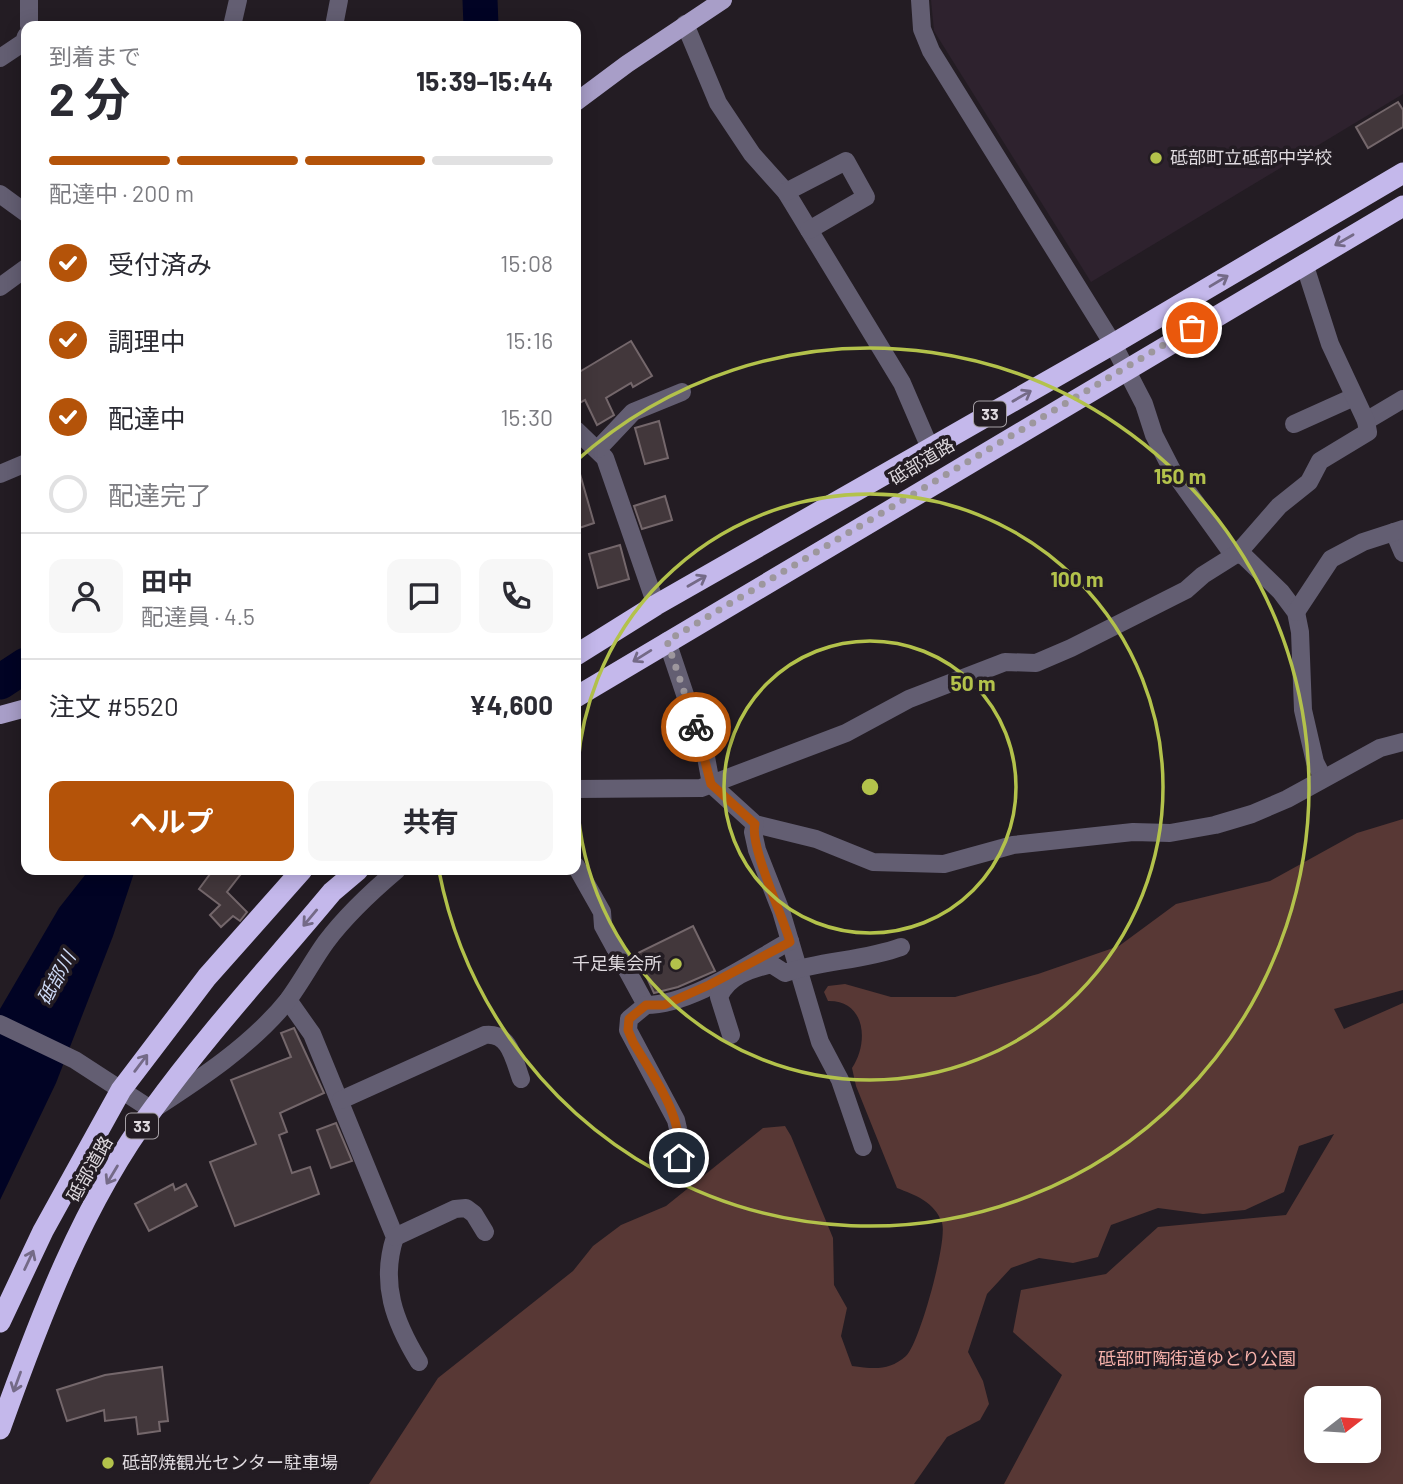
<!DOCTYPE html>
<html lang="ja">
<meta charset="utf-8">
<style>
:root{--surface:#fff;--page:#f7f7f7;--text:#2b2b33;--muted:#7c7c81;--line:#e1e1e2;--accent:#b45309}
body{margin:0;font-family:Barlow,"Noto Sans JP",sans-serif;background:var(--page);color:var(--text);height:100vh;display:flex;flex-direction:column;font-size:26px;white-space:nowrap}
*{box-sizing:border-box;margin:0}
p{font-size:23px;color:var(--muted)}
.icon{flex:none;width:38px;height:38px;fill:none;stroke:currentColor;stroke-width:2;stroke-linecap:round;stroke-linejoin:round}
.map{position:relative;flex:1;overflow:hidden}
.sheet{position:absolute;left:21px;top:21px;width:560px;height:854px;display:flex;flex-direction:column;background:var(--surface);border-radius:14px;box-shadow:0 4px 18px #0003}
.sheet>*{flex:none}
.needle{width:46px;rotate:73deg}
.controls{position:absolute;left:1304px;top:1386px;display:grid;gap:14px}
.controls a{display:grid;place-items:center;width:77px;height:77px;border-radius:14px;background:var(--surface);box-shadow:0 4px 18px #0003;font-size:35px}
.pin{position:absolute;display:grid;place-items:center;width:60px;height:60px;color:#fff;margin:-30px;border:4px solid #fff;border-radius:50%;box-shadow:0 2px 7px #0007}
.courier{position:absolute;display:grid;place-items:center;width:70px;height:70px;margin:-35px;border:5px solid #b45309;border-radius:50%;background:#fff;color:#222;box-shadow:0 2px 9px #0007}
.overview em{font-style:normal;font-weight:700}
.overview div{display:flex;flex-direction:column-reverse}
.overview{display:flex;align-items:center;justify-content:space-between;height:119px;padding:0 28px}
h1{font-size:46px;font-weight:700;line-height:52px}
.bar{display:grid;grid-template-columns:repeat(4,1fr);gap:10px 7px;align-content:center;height:84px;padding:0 28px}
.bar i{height:9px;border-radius:5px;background:var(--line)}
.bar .on{background:var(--accent)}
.bar p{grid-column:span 4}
.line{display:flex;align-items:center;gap:18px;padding:0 28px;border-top:2px solid var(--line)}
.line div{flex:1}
.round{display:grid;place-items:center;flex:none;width:74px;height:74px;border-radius:14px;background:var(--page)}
ol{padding:0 28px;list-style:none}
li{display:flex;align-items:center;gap:21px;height:77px}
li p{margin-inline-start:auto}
li .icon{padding:7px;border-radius:50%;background:var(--accent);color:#fff;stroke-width:4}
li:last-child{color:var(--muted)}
li i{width:38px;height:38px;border:4px solid var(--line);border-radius:50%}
.button{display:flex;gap:14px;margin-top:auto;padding:14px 28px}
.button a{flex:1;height:80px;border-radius:14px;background:var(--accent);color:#fff;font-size:28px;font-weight:700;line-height:80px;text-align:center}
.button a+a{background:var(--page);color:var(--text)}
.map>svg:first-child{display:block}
.built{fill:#2e222e}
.green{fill:#583835;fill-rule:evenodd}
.water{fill:#010324}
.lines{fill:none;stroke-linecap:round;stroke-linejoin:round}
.river{stroke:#010324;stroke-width:35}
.building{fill:#42373b;stroke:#74676b;stroke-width:2}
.minor{stroke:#635e72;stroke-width:18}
.major{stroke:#a89ec8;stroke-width:18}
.highway{stroke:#c4b8eb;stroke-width:21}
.oneway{stroke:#746a87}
.done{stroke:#9d979d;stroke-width:7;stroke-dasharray:0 12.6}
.route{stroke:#b45309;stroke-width:9}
.ring{fill:none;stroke:#b3c24b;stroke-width:3.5}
.poi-dot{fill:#b3c24b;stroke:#231c23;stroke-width:2.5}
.labels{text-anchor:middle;stroke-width:7;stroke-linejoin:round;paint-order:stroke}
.shield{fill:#231c23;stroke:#a6a0a6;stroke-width:2}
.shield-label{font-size:16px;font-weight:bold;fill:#ded9de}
.poi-label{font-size:18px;fill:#ded9de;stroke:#231c23;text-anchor:start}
.street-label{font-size:18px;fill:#ded9de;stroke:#231c23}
.park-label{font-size:18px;fill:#f6b1aa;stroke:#231c23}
.water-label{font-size:19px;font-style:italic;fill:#cddaf6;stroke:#231c23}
.centre{fill:#b3c24b;stroke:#231c23;stroke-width:3.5}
.ring-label{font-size:21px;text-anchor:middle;font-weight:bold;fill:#b3c24b;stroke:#231c23;stroke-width:7;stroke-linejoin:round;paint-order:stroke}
</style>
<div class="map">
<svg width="1403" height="1484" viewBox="0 0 1403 1484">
<rect width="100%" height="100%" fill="#231c23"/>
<path class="built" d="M931,0H1403V94L1091,282L934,31Z"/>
<path class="green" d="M1403,819V990L1334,1009L1344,1029L1403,1003V1484H1004L1062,1375L1013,1332L1021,1290L1106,1274L1158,1227L1286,1215L1334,1134L1299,1146L1284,1192L1245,1210L1203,1214L1158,1208L1111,1225L1098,1257L1073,1263L1039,1258L1011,1268L987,1294L968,1352L983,1381L989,1404L980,1420L947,1437L914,1484H369L438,1378L573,1271L593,1246L621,1225L666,1206L763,1128L785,1126L791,1136L833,1238L834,1285L847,1308L841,1336L852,1366C874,1369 889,1371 906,1356C919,1345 948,1240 942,1223C935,1202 915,1195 897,1188L856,1086L852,1068C869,1043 866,1000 828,1001L824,992L828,986L845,984L891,997H955L1038,974L1119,946L1176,904L1270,881L1357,833ZM1368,1398V1451H1316V1398Z"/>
<path class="water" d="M89,870H135L113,936L56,1083L0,1200V1009L59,908Z"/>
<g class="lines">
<g class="river">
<path d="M480,0L481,26"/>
<path d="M0,682L26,665"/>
</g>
</g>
<g class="building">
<path d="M1398,102L1403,110V127L1368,148L1356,127Z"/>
<path d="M631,341L652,376L633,387L631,383L606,398L614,415L597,425L585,400L576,405V374Z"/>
<path d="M659,421L668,458L645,464L635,428Z"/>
<path d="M580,474L594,523L576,529V475Z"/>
<path d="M665,496L672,520L642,529L634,506Z"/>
<path d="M620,545L629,579L598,588L589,554Z"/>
<path d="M213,870H244L227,892L247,912L240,921L233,916L221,927L210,915L220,905L199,889Z"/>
<path d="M693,926L715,971L678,987L654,993L636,954Z"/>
<path d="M294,1028L324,1093L280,1113L287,1132L279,1135L292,1173L310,1167L319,1194L235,1226L210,1162L256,1144L231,1080L291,1057L281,1033Z"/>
<path d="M336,1123L352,1161L331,1168L317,1130Z"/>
<path d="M173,1184L175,1190L186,1184L197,1206L149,1231L135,1204Z"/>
<path d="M162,1367L168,1421L159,1422L160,1431L138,1434L136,1417L105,1421L104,1410L67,1421L57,1390L105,1375Z"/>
</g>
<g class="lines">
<g class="minor">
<path d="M29,0V26"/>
<path d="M920,0L922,29L931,51L1113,344L1144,404L1154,435L1172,470L1229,549L1245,557L1281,592L1296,612L1300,632L1303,710L1315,762L1323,778"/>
<path d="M685,24L718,103L752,154L786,192L902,383L930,448"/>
<path d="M232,26L238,0"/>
<path d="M334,26L339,0"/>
<path d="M0,58L24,42L26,36"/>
<path d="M786,192L846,161L866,197L809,230"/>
<path d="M0,194L26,213"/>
<path d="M0,287L26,268"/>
<path d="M1366,421L1403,399"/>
<path d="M1294,424L1354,397"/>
<path d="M576,430L605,458L656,605"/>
<path d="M598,449L633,412L682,392"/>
<path d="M0,474L26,463"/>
<path d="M1394,532L1403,553"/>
<path d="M1296,612L1331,559L1363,542L1403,529"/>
<path d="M667,641L706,757L711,784L755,824L816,839L873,862L944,864L1013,845L1133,832L1170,833L1215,825L1252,814L1287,799L1380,748L1403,742"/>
<path d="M576,789L701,788L846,733L909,699L1005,662L1036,663L1071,648L1186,590L1203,575L1238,553L1279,506L1309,482L1320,461L1368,432L1366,421L1330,344L1304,263"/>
<path d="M755,824L753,832L757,850L781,911L820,1042L840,1080L863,1147"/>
<path d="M576,866L602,912L603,926L646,1005L629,1019L628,1030L676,1120L681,1142L678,1174"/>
<path d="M288,1000L312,1034L395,1237C380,1283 394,1321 419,1362"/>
<path d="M646,1005C691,1005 750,963 790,941"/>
<path d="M0,1024L75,1060L152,1110C200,1079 252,1045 288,1000C302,981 313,960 326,942C347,914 371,892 397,870"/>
<path d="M731,1035L719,997C728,976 749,970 771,964L785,973C823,960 863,961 901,947"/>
<path d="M341,1100L485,1035C510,1032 514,1060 521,1079"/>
<path d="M395,1237L455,1209L466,1208L474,1214L485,1232"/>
</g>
<g class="major">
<path d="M576,102L627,64L723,0"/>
<path d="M0,715L26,708"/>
</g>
<g class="highway">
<path d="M576,655L656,605L1113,344L1403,173"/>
<path d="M576,697L1403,206"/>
<path d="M0,1322L43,1231L121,1090L207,977L302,870"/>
<path d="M0,1429C39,1320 83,1202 153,1109C208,1033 273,963 332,892L358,870"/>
</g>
</g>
<defs><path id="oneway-shaft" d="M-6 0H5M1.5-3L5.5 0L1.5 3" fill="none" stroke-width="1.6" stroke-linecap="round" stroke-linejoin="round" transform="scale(1.75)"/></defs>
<g class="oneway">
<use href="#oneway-shaft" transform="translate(1344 240) rotate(150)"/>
<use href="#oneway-shaft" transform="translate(1219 281) rotate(-31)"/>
<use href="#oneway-shaft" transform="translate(1022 396) rotate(-30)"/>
<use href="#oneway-shaft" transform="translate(697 581) rotate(-30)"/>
<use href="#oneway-shaft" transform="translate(642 656) rotate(148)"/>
<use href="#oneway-shaft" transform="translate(310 918) rotate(130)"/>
<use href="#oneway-shaft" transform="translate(141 1063) rotate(-53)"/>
<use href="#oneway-shaft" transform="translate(112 1175) rotate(121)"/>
<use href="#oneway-shaft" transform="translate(29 1260) rotate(-65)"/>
<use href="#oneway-shaft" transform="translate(17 1382) rotate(110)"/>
</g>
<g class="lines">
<path class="done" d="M696,727L667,641L1192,328"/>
<path class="route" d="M679,1158C683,1114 654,1078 633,1042L628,1030L629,1019L646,1005H664L709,985L790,942C783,916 749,845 755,824L711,784L696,727"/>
</g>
<g class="ring">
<circle cx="870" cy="787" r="146"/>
<circle cx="870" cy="787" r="293"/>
<path d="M576 461A439 439 0 1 1 439 871"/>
</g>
<g class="poi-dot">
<circle cx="1156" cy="158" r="7"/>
<circle cx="676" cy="964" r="7"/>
<circle cx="108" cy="1463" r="7"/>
</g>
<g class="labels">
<g class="shield">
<rect x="974" y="401.5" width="32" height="25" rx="5"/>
<rect x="126" y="1113.5" width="32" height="25" rx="5"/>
</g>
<g class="shield-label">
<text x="990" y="420">33</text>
<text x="142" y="1132">33</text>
</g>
<g class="poi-label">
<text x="1170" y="164">砥部町立砥部中学校</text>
<text x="662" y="970" text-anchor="end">千足集会所</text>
<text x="122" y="1469">砥部焼観光センター駐車場</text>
</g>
<g class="street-label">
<text transform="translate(922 462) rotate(-31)" y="6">砥部道路</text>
<text transform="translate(90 1169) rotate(-60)" y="6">砥部道路</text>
</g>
<g class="park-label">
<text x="1197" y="1365">砥部町陶街道ゆとり公園</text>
</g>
<g class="water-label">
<text transform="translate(56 978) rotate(-61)" y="7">砥部川</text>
</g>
</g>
<circle cx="870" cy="787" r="10" class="centre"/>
<g class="ring-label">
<text x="1180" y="484">150 m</text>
<text x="1077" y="587">100 m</text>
<text x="973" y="691">50 m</text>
</g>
</svg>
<div class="controls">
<a><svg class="needle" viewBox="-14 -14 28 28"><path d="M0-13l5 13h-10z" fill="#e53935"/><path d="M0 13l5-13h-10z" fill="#7c7c81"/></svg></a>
</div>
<div class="pin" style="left:1192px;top:328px;background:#ea580c"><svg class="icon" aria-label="bag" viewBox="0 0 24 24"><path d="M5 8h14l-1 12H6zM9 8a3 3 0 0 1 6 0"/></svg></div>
<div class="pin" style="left:679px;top:1158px;background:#1f2937"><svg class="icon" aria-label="home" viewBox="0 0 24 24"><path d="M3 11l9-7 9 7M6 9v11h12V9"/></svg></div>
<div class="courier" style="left:696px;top:727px"><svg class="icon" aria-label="bike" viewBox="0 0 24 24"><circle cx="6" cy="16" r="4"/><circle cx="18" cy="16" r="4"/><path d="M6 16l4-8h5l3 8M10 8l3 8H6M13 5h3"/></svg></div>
<section class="sheet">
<div class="overview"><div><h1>2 分</h1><p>到着まで</p></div><em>15:39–15:44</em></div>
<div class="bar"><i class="on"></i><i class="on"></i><i class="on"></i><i></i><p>配達中 · 200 m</p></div>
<ol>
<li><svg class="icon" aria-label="check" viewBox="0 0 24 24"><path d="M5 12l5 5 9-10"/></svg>受付済み<p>15:08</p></li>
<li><svg class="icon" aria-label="check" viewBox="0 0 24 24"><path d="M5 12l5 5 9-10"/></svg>調理中<p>15:16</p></li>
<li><svg class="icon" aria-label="check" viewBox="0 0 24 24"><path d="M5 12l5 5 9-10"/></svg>配達中<p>15:30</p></li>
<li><i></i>配達完了</li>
</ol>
<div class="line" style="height:126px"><a class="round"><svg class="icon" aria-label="person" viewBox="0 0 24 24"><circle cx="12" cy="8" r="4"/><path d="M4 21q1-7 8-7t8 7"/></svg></a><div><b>田中</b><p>配達員 · 4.5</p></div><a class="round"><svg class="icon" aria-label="chat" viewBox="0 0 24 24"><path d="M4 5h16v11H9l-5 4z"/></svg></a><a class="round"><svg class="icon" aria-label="phone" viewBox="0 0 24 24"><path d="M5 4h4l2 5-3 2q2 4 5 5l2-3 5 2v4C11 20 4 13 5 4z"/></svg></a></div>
<div class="line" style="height:91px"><div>注文 #5520</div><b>¥4,600</b></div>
<div class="button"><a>ヘルプ</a><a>共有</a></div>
</section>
</div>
